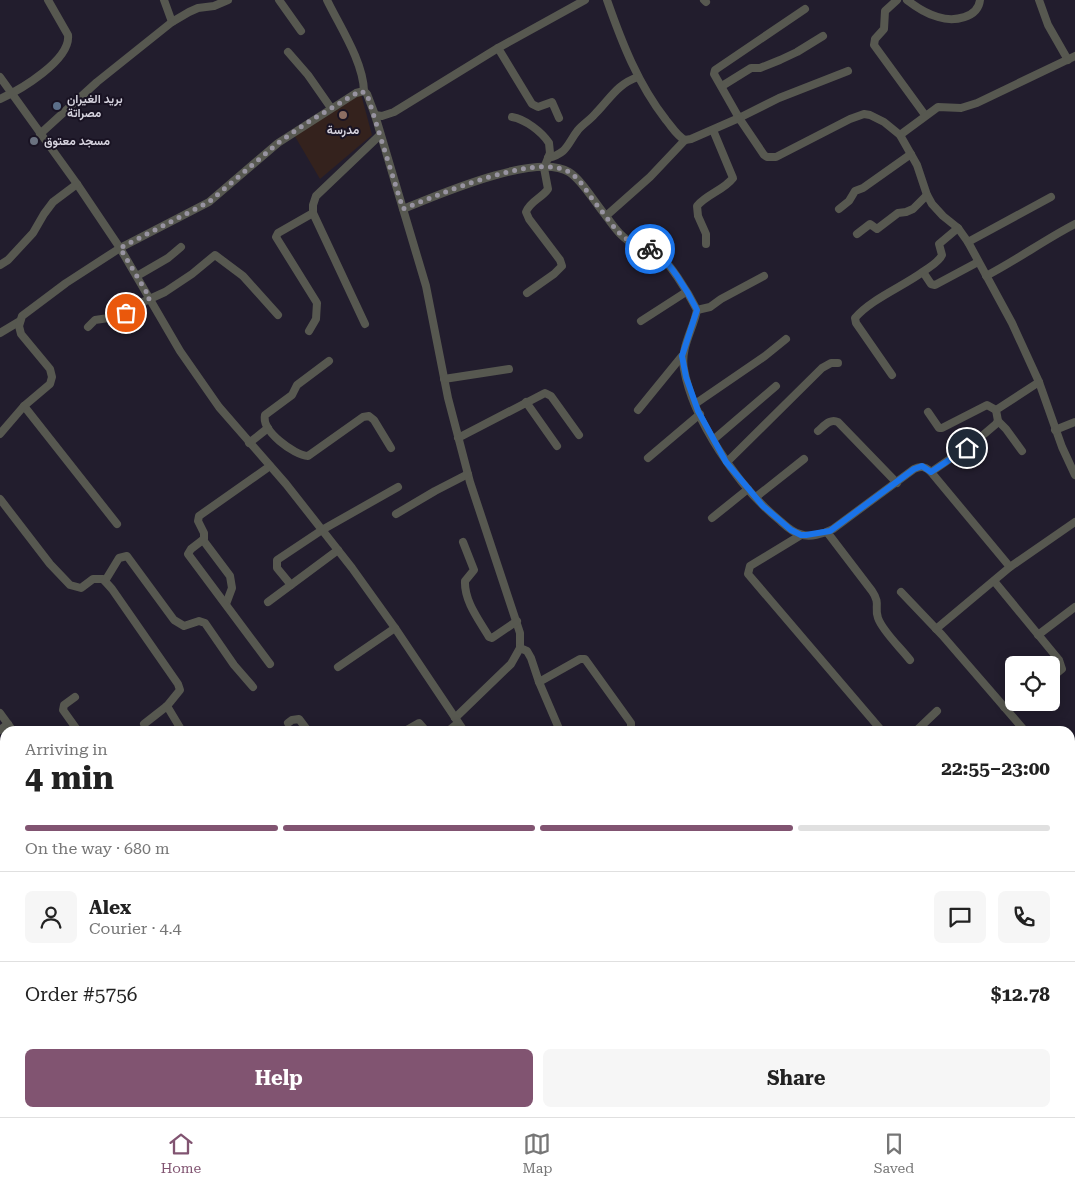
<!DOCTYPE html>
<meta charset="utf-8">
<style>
:root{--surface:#fff;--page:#f6f6f6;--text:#222;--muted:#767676;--line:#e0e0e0;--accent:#815471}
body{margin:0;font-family:"Roboto Serif",Vazirmatn,serif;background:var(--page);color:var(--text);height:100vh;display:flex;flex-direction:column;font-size:19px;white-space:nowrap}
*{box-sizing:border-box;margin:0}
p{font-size:16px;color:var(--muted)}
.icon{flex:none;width:28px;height:28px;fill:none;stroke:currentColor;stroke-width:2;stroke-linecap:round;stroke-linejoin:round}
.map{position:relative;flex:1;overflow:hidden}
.panel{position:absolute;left:0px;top:726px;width:1075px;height:391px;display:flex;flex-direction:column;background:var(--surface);border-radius:15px 15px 0 0;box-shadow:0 2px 12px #0003}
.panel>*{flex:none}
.buttons{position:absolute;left:1005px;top:656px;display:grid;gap:10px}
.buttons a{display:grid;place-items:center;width:55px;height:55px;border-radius:8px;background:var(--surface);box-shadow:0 2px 12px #0003;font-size:25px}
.pin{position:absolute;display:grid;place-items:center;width:42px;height:42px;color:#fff;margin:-21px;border:2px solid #fff;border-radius:50%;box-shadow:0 1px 5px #0007}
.courier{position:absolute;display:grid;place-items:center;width:50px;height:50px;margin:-25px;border:4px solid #1a73e8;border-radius:50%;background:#fff;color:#222;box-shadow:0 1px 6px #0007}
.summary em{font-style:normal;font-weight:700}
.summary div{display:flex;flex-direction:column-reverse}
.summary{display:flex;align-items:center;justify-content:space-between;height:85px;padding:0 25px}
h1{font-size:32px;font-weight:700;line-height:38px}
.bar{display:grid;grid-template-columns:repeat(4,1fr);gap:8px 5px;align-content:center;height:60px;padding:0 25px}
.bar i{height:6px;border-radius:4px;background:var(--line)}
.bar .current{background:var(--accent)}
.bar p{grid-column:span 4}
.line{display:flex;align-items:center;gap:12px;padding:0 25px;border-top:1px solid var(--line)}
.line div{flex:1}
.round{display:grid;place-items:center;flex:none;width:52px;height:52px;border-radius:8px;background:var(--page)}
.cta{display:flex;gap:10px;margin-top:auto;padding:10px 25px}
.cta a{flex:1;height:58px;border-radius:8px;background:var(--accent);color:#fff;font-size:20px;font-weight:700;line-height:58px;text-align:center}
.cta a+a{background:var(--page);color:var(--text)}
.tabs{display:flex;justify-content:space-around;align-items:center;height:70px;border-top:1px solid var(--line);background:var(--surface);font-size:14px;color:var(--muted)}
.tabs a{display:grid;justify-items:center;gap:2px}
.tabs .current{color:var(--accent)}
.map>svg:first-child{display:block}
.education{fill:#34221d}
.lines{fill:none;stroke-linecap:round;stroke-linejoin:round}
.minor{stroke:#575850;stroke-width:8}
.done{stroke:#9793a0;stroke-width:5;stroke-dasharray:0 9}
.route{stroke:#1a73e8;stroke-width:6}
.service-dot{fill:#5c6f8a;stroke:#191323;stroke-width:2}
.education-dot{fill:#8d6e63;stroke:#191323;stroke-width:2}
.worship-dot{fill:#6b7280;stroke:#191323;stroke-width:2}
.labels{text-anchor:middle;stroke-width:4;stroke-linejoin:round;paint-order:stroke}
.poi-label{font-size:12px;font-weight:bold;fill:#d6d3de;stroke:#191323;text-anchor:start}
</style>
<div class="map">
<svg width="1075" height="1117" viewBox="0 0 1075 1117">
<rect width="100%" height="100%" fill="#221d2d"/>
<path class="education" d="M361,94L372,135L320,179L293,133Z"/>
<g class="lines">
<g class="minor">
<path d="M164,0L172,22"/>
<path d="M279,0L301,31"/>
<path d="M327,0C340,27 363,61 364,91L367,94L375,115L426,286L448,398L470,482L520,633V648L511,664L455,718"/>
<path d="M607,0C622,43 638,84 666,120C672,127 677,136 685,140L650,177L606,216C614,227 622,239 636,245C641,247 649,248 654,251C668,259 689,294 697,310C693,330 680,348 684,369C693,420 738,486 778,519C784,524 791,532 800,534C809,538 824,534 833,529L914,469C921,465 926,467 931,472L1010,567"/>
<path d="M704,0L706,2"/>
<path d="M897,0L885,11L884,29L875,39L874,45L925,115"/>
<path d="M907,0C916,7 927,14 938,17C954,22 978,18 980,0"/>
<path d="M1039,0L1048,25L1068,60"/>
<path d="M805,9L715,70L714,74L739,118L779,98L848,71"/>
<path d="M498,48L532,104L538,107L552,102L559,118"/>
<path d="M288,52L308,75L331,108"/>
<path d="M0,77L77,184L120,248L180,351L219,407L286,484L352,568L395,628L464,731"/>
<path d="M722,86L751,68H760L780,60L797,52L823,36"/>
<path d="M0,99C20,90 71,60 68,35L48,0"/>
<path d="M375,115L382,116L394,112L498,48L585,0"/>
<path d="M512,117C525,119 542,132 549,143L550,153L544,168L548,189C542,198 530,201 526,212L529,219L560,260L562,266L554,274L527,293"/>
<path d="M40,134L97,82L172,22L189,12L198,8L214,6L228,0"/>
<path d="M900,135L938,107L961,108L977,103L1075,56"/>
<path d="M685,140L691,139L739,118L764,155L767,157H776L850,119L864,114L870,115L884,122L900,135L917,165L927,195L932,204L943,216L958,228L968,242L1012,323L1039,382L1062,447L1075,475"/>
<path d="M548,158C568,153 567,144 578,130C583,124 590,120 595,114C610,99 617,84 638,77"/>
<path d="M403,209C438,195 536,152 569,172C582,180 595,203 606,216"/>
<path d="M839,209L849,201L855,191L863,188L911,154"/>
<path d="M857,234L870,224L877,229L898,213L906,212L913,209L927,195"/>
<path d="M968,242L1051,197"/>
<path d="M706,244V234L698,216L697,206C707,194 724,190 733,178L713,130"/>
<path d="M0,265L8,260L33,233L44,214L53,202L77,184"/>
<path d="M923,272L931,284L935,285L978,262"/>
<path d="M137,276L168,258L181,247"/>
<path d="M986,276C1017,260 1044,240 1075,224"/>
<path d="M697,310L710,307L721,299L764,276"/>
<path d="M641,321L686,292"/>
<path d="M365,324L313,213V205L316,196L380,135"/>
<path d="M88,327L95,320L122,316L143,302L165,292L192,274L215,255L243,276L278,315"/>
<path d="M309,331L316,319L317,303L276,237L278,233L313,213"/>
<path d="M0,333L20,321"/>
<path d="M329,361L297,385L292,395L265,415C261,431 294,455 308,456L363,417L369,416L374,420L391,448"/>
<path d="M892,375L856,323L855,318C871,299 904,286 924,271C931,266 939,262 942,255L939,244L958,228"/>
<path d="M444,379L509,369"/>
<path d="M526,402L557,446"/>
<path d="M695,404L765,356L786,339"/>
<path d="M24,406L117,524"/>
<path d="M638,410L682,356"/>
<path d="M928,412L939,428H942L987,405L996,410"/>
<path d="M998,421L1006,429L1022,451"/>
<path d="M1055,430L1075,422"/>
<path d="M818,431C824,426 830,418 838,422L897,483"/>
<path d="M0,434L24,406L50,384L52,377L50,369L21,334L19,326L22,316L66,283L120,248L209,202L278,143L356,93L364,91"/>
<path d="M458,438L545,393L551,396L579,435"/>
<path d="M713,440L776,386"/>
<path d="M249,443L268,428"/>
<path d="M648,458L700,414"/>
<path d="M727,462L822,368L831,363H838"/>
<path d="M931,472L976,441L996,424L998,421L996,410L1039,382"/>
<path d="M756,497L804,459"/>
<path d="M0,499L50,564L70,585L81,588L93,579H103L112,589L178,684L180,690L167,706L144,724"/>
<path d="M396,514L435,491L468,474"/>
<path d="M712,518L748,489"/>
<path d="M827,532L872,591C881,604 874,607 878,618C883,632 901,648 910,660"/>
<path d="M801,535L750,566L748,574L882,731"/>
<path d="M203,540L230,576L232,588L226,604"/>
<path d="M463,542L474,570L465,581C464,601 479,620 489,637L492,638L517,621"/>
<path d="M105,581L119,558L127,556L174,620L184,626L199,621L205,623L234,665L253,687"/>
<path d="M994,581L1059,660L1062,669L1051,678"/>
<path d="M291,585L277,568V560L322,530L398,487"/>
<path d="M901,592L942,635L1025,731"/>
<path d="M268,602L338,550"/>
<path d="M936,629L1010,567L1075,522"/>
<path d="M1038,635L1075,607"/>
<path d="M520,648L527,651L531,658L539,682L560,731"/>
<path d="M270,664L188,554L191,549L204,539V533L198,521L199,516L270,466"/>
<path d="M338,667L395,628"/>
<path d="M539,682L580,659H585L631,723V731"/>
<path d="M75,697L64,705L63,710L78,731"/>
<path d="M167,706L182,731"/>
<path d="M1004,707L1014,702"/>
<path d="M0,713L13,731"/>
<path d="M288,723L292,720L299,719L308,731"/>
<path d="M0,730L8,724"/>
<path d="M405,731L419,723L426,731"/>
<path d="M448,731L458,723"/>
<path d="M916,731L937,711"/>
<path d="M1070,800L1075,796"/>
<path d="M0,850L5,858"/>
<path d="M1070,858L1075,864"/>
<path d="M0,867L5,862"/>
<path d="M1070,905L1075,901"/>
<path d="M0,927L5,935"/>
<path d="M1070,954L1075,949"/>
<path d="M0,1067L5,1062"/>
<path d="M127,1112L130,1117"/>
<path d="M201,1112L204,1117"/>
<path d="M297,1112L298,1117"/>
<path d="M358,1112L361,1117"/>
<path d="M426,1112L431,1117"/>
<path d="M603,1112L607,1117"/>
<path d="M761,1112L765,1117"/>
<path d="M822,1112L824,1115"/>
<path d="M1020,1112L1024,1117"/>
<path d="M59,1117L66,1112"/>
<path d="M111,1117L118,1112"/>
<path d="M546,1117L551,1112"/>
</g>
</g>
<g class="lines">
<path class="done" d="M126,313L150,298L120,248L209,202L278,143L305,124L360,91L367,94L403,209C438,195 536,152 569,172C581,179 587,193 596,204C615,227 619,241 650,249"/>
<path class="route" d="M650,249C667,255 689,294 697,310L682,356L686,377L698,411L726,462L763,506L791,530L801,535H806L830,531L914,469L922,466L931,472L967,448"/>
</g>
<circle class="service-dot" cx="57" cy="106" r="5"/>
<circle class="education-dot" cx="343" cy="115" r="5"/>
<circle class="worship-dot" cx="34" cy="141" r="5"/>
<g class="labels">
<g class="poi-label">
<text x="67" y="103">بريد الغيران<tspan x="67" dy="14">مصراتة</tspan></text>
<text x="343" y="134" text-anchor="middle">مدرسة</text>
<text x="44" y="145">مسجد معتوق</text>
</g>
</g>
</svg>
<div class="buttons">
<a><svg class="icon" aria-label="locate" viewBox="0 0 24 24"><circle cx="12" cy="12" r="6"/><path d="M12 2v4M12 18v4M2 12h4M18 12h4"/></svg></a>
</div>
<div class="pin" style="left:126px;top:313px;background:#ea580c"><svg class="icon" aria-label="bag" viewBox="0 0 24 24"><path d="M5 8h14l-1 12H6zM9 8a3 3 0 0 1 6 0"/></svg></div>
<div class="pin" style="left:967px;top:448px;background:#1f2937"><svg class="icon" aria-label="home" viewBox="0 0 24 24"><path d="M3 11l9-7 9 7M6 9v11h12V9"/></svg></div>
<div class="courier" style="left:650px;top:249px"><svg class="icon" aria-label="bike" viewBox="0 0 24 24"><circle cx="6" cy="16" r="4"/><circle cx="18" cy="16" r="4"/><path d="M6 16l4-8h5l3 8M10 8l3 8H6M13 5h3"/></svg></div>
<section class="panel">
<div class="summary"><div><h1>4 min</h1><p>Arriving in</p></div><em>22:55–23:00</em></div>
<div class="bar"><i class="current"></i><i class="current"></i><i class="current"></i><i></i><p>On the way · 680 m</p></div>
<div class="line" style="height:90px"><a class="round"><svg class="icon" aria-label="person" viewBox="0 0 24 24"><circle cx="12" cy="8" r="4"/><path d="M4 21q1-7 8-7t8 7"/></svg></a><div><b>Alex</b><p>Courier · 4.4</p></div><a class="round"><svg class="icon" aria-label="chat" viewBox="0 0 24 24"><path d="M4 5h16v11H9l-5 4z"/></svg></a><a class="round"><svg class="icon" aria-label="phone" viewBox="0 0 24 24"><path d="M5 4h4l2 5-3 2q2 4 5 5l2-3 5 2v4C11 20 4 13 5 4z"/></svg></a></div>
<div class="line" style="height:65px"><div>Order #5756</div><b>$12.78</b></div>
<div class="cta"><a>Help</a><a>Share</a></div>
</section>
</div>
<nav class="tabs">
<a class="current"><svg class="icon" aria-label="home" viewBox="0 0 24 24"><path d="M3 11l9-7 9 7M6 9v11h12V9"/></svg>Home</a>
<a><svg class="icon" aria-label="map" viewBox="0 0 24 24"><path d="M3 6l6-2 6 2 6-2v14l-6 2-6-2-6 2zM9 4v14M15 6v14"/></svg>Map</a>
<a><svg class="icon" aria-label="saved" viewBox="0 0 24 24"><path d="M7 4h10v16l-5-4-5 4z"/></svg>Saved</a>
</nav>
